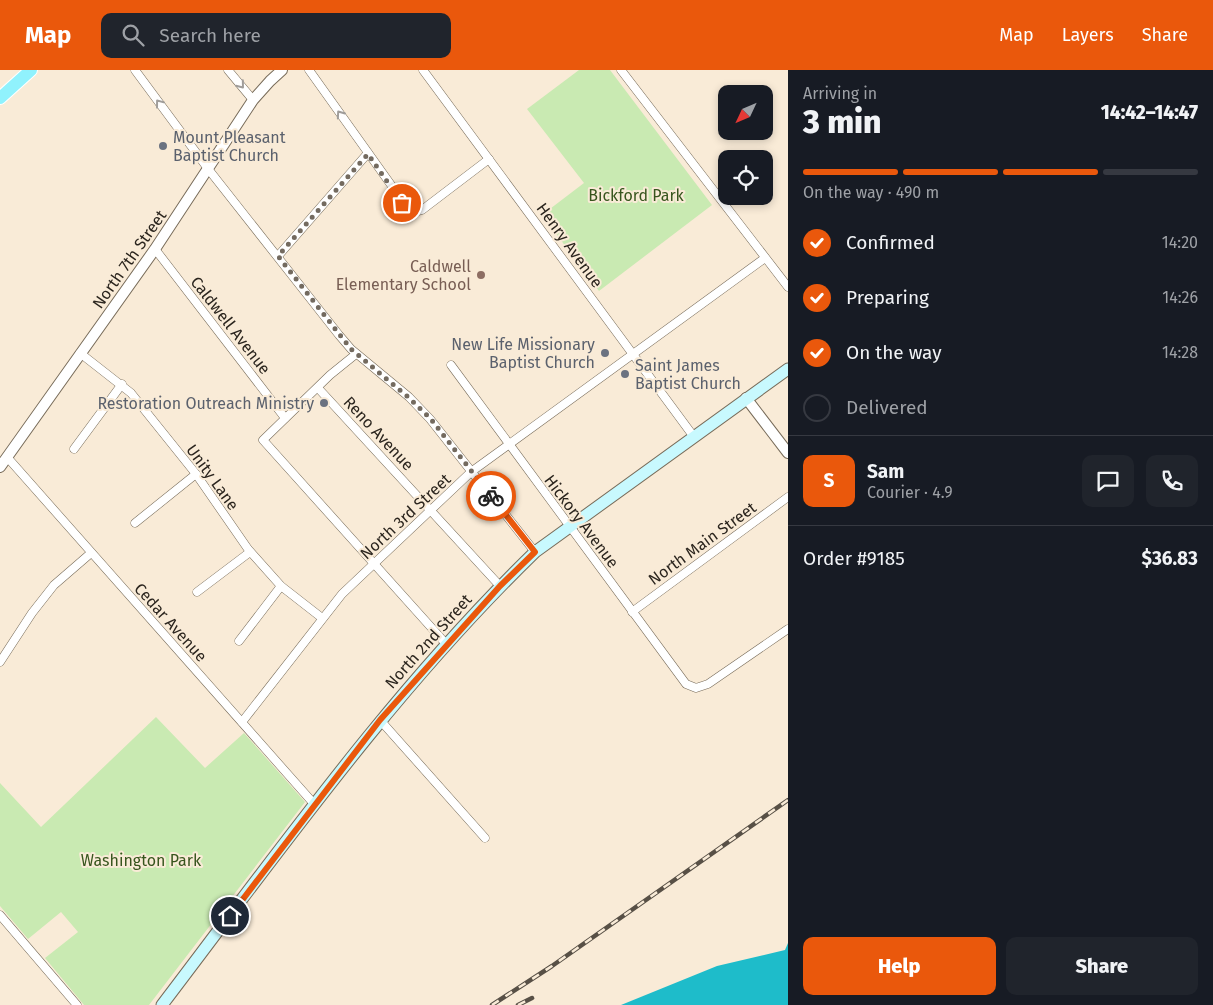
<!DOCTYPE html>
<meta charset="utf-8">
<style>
:root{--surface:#171b24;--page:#20242c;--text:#f1f3f6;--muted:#9ea1a6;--line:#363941;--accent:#ea580c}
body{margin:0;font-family:"Fira Sans",sans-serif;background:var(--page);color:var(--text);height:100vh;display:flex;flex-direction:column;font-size:19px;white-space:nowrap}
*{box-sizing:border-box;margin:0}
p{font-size:16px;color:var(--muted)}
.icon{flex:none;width:28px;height:28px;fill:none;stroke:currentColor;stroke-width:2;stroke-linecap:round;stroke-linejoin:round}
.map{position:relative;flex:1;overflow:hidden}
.panel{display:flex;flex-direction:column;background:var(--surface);width:425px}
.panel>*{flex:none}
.needle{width:32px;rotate:226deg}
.tools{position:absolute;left:718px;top:15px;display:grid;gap:10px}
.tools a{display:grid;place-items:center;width:55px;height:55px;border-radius:10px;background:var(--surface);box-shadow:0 2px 8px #0003;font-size:25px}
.pin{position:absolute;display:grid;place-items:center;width:42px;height:42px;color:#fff;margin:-21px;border:2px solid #fff;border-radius:50%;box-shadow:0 1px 5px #0007}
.courier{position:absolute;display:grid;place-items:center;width:50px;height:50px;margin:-25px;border:4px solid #ea580c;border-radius:50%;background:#fff;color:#222;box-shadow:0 1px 6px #0007}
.summary em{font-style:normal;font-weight:800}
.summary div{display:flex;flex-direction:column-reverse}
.summary{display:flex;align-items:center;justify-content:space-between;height:85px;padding:0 15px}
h1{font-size:32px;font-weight:800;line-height:38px}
.bar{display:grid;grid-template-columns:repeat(4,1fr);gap:8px 5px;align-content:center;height:60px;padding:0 15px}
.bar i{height:6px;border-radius:4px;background:var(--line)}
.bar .current{background:var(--accent)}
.bar p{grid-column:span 4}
.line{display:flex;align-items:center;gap:12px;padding:0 15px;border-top:1px solid var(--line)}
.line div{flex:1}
.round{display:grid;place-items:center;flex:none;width:52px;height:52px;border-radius:10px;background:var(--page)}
ol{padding:0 15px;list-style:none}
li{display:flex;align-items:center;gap:15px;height:55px}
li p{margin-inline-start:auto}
li .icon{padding:5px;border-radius:50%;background:var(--accent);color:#fff;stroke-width:4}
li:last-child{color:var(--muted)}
li i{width:28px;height:28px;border:2px solid var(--line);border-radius:50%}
.primary-button{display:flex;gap:10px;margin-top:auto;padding:10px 15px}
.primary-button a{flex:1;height:58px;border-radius:10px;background:var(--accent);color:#fff;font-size:20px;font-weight:800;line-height:58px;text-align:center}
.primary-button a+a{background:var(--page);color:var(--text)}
header{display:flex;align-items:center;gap:30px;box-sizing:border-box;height:70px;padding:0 25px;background:var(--accent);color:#fff}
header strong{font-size:24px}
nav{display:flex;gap:28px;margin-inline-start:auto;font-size:18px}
.search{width:350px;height:45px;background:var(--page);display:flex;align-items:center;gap:12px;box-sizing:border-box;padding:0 18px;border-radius:10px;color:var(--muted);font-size:19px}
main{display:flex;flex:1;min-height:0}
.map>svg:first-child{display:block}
.green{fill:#c9eab2}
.water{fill:#1ebcca}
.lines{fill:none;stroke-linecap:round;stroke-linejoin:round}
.minor-casing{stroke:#776b59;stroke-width:9}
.tertiary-casing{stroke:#776b59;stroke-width:12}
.secondary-casing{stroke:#776b59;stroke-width:13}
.primary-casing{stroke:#fff;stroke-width:14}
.minor{stroke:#fff;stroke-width:8}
.tertiary{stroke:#fff;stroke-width:10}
.secondary{stroke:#c8f9fe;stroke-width:11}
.primary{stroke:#90f2fd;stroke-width:12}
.rail-casing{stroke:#585046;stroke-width:4.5}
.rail{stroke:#f9ebd7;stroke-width:2.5;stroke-dasharray:8;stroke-linecap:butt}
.oneway{stroke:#a09d9a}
.done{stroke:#736a5f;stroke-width:5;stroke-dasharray:0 9}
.route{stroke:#ea580c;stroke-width:6}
.worship-dot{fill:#6b7280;stroke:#f9ebd7;stroke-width:2}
.education-dot{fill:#8d6e63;stroke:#f9ebd7;stroke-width:2}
.labels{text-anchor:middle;stroke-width:4;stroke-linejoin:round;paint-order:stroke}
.worship-label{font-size:16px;fill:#5b616d;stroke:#f9ebd7;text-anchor:start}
.park-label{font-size:16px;fill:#37551d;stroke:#f9ebd7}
.street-label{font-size:16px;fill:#2b251e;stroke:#f9ebd7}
.education-label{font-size:16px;fill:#785e54;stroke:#f9ebd7;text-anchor:end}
</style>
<header>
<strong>Map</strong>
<div class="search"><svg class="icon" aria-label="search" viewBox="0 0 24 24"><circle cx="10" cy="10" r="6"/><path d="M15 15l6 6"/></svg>Search here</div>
<nav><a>Map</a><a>Layers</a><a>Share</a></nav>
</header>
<main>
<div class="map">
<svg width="788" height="935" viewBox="0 0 788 935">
<rect width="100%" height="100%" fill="#f9ebd7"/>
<g class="green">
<path d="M579,0H610L712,135L599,221L542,145L584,113L527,39Z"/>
<path d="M156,647L205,698L244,663L305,732L149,935H84L45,888L78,862L61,842L28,869L0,836V713L41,757Z"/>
</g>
<path class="water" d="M788,873V935H621L717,896L785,880Z"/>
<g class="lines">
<defs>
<g id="minor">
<path d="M135,0L209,100L339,265L351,279L409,327L430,349L535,482"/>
<path d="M228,0L253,30"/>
<path d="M309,0L409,140L415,142L422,140L489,89"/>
<path d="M423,0L694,367"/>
<path d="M621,0L788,217"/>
<path d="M155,179L285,348"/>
<path d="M278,186L368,83"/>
<path d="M80,283L131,323L196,404L248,479L281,516L322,548"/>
<path d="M356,284L330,305L263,370L447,575"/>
<path d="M451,295L686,614L696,618L708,614L788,559"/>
<path d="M318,318L500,516"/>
<path d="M74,379L122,314"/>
<path d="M7,387L315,735"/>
<path d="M135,453L196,404"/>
<path d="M197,522L250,482"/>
<path d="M632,542L788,427"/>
<path d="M239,571L281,516"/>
<path d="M0,592L32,543L54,515L91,483"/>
<path d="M380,650L485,768"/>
<path d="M242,652L342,524L471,402L765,188"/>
<path d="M0,845L77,935"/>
</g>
<g id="tertiary">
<path d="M746,328L788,383"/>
<path d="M0,397L155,179L253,30L270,11L282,0"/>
</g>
<path id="secondary" d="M162,935C280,780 394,619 535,482L788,299"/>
<path id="primary" d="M0,28L31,0"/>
</defs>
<use href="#minor" class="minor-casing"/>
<use href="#tertiary" class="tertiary-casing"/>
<use href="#secondary" class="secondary-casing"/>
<use href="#primary" class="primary-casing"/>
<use href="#minor" class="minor"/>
<use href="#tertiary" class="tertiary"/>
<use href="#secondary" class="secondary"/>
<use href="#primary" class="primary"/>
<defs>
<g id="rail">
<path d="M492,935L552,896L788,730"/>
<path d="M518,935L532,928"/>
</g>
</defs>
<use href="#rail" class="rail-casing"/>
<use href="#rail" class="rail"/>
</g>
<defs><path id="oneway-chevron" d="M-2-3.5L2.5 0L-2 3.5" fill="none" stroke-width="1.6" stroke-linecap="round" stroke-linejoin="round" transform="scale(1.25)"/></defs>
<g class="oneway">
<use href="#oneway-chevron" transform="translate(241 15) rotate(51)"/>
<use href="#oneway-chevron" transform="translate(159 33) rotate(-127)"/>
<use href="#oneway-chevron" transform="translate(340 44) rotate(-125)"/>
</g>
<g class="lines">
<path class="done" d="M402,133L368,84L278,186L351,279L408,327L430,348L491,426"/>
<path class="route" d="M230,846L380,650L500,516L535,482L491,426"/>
</g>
<g class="worship-dot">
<circle cx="163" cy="76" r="5"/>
<circle cx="605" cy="283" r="5"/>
<circle cx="625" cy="304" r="5"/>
<circle cx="324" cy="333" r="5"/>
</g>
<circle class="education-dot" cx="481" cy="205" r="5"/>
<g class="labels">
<g class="worship-label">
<text x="173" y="73">Mount Pleasant<tspan x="173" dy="18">Baptist Church</tspan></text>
<text x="595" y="280" text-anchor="end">New Life Missionary<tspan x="595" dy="18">Baptist Church</tspan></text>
<text x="635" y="301">Saint James<tspan x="635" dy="18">Baptist Church</tspan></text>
<text x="314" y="339" text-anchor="end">Restoration Outreach Ministry</text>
</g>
<g class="park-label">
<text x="636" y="131">Bickford Park</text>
<text x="141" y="796">Washington Park</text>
</g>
<g class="street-label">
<text transform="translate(570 175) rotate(54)" y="6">Henry Avenue</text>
<text transform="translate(129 189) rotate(-55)" y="6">North 7th Street</text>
<text transform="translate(231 255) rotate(52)" y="6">Caldwell Avenue</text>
<text transform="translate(379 363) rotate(47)" y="6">Reno Avenue</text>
<text transform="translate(213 407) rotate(54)" y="6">Unity Lane</text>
<text transform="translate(405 446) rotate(-43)" y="6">North 3rd Street</text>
<text transform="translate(582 451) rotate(53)" y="6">Hickory Avenue</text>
<text transform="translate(702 473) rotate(-36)" y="6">North Main Street</text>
<text transform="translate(171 552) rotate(48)" y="6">Cedar Avenue</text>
<text transform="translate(428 571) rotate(-48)" y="6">North 2nd Street</text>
</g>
<g class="education-label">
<text x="471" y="202">Caldwell<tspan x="471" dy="18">Elementary School</tspan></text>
</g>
</g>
</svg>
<div class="tools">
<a><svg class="needle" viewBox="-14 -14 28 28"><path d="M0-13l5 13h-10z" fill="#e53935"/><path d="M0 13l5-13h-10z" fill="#9ea1a6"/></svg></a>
<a><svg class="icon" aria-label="locate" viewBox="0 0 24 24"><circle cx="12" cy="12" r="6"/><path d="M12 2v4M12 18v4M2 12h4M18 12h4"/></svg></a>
</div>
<div class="pin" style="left:402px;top:133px;background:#ea580c"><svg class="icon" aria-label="bag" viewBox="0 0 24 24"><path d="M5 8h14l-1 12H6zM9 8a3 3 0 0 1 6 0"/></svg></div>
<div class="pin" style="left:230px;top:846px;background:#1f2937"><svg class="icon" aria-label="home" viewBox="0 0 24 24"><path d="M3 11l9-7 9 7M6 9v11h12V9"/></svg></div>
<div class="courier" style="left:491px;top:426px"><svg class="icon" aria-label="bike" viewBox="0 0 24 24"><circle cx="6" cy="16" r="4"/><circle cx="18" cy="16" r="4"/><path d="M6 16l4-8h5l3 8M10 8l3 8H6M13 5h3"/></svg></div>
</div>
<section class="panel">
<div class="summary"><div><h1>3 min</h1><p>Arriving in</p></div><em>14:42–14:47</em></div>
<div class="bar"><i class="current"></i><i class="current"></i><i class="current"></i><i></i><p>On the way · 490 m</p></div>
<ol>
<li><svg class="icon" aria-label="check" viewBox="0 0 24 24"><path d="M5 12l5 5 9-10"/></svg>Confirmed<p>14:20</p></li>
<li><svg class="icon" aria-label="check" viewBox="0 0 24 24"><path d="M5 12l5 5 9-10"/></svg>Preparing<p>14:26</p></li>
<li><svg class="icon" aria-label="check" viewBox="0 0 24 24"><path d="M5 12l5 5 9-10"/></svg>On the way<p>14:28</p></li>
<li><i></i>Delivered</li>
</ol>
<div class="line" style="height:90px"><b class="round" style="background:var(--accent);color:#fff">S</b><div><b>Sam</b><p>Courier · 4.9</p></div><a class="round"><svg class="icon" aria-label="chat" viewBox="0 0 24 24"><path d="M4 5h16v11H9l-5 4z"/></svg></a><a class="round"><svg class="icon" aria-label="phone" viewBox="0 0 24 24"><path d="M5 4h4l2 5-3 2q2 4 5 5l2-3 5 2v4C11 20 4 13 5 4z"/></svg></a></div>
<div class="line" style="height:65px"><div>Order #9185</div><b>$36.83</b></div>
<div class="primary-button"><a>Help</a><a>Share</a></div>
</section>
</main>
